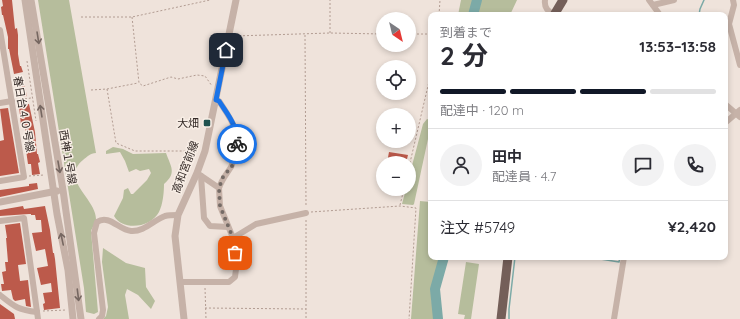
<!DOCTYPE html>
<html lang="ja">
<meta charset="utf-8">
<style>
:root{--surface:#fff;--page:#f2f2f3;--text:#2b2b33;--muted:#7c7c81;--line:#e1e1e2;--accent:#111827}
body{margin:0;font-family:Quicksand,"Noto Sans JP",sans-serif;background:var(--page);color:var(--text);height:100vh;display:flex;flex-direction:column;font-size:15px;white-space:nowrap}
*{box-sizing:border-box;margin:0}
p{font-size:13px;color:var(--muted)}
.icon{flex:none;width:22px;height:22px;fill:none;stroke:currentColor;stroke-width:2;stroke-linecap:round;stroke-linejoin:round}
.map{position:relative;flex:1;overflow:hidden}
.side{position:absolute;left:428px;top:12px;width:300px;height:248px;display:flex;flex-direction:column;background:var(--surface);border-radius:8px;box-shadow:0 2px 6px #0003}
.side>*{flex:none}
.needle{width:26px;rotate:145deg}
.controls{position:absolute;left:376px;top:12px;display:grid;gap:8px}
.controls a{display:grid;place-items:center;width:40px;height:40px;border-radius:50%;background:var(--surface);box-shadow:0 2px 6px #0003;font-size:20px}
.pin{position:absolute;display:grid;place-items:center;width:34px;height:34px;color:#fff;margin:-17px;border-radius:8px;box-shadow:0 2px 6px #0006}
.courier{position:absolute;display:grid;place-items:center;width:40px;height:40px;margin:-20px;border:3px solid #1a73e8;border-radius:50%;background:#fff;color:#222;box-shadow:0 1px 5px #0007}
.overview em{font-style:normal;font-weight:700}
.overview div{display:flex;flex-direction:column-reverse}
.overview{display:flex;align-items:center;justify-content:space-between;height:68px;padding:0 12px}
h1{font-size:26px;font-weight:700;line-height:30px}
.bar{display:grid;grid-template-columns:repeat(4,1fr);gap:6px 4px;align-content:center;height:48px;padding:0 12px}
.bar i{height:5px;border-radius:3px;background:var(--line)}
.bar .active{background:var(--accent)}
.bar p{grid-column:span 4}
.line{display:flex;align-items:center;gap:10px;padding:0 12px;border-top:1px solid var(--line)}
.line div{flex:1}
.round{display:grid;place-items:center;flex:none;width:42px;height:42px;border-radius:21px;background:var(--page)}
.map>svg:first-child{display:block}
.green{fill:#b6bd9c}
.water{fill:#7caaa7}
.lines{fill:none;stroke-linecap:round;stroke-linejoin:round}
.stream{stroke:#7caaa7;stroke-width:1.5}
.river{stroke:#7caaa7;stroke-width:10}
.building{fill:#bc5a4b}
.path{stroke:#b29c92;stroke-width:1;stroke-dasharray:2 2;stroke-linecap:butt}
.minor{stroke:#c6b2a8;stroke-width:6}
.tertiary{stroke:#c6b2a8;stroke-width:7}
.primary{stroke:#745f59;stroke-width:9}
.oneway{stroke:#766761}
.done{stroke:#756b66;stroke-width:4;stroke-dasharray:0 7.2}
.route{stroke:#1a73e8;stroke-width:5}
.poi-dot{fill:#20524f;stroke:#f8eee6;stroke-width:1.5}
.labels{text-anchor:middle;stroke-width:3;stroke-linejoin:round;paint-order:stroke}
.street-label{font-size:11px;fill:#342a27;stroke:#f8eee6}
.poi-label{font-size:11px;fill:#342a27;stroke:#f8eee6;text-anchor:end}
</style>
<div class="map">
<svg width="740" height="319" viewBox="0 0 740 319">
<rect width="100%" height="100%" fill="#efe3db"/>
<g class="green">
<path d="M38,0H69L96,153C90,153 87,157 83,160C59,180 97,199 96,220C96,223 92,228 91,231L98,312L94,314L86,312L84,288Z"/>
<path d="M461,0H517L510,15H458Z"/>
<path d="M427,119L431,120V125L414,204L413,205L402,204L406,189H409V177L423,124Z"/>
<path d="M113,147L123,149L133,154L166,153C171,167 177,173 164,184C164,192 163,204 159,212C151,227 124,232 114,216L123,198L124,190L128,188L131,194H133L147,180L151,173L149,169L140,171L136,169L129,172L125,161L120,152L106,154V151Z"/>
<path d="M431,199V257H441V260L436,282L431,295L434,319H411L420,201L430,202Z"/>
<path d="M103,248L126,263L145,268L146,287L155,301L151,309L138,295L127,289L125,295L129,319H103L106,316L108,307L102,262Z"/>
<path d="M466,262L479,264L471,319H464L465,315L458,314Z"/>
</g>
<path class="water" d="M441,257H449L440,283L436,282Z"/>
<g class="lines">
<g class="stream">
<path d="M699,15L700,9L704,0"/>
<path d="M588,257L619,262L620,257"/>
<path d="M509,319V309L515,257"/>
</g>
<g class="river">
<path d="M473,15L477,0"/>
<path d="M438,319L435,289L444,257"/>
</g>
</g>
<g class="building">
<path d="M2,0H12L15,29L17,28L18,35V54L20,66H21L23,72L14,74L9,49H8V37L3,15H2L1,7L3,6Z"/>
<path d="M23,80L27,96L19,97L18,86L16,87L15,81Z"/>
<path d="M29,104L35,132L37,154H38L40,162L38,163L40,174L32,175L31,164H28L25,143H27L26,133L24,124L21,125L19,106Z"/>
<path d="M8,108L19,173L0,176V141L4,140L0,109Z"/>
<path d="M389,152L408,155L406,163H387Z"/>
<path d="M37,183L38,189L0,197V190L29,186V184Z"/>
<path d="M23,206L24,209L45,206L50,230L53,253H54L55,259L60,308L44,310L43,304L45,303L43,293L52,292L51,283L41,285L37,268L48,266L45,249L36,251L32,233L42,232L41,220H36L35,215H31V214H29L0,216V210Z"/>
<path d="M20,223L26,264L18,265L20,281L28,280L31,307L26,306L25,299L15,301L13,299L11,290L2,291L1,284H4L2,272L6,271L5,262H8L6,238H7L5,225Z"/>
<path d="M0,304L14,314L15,319H0Z"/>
</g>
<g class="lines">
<g class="path">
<path d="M439,15L440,0"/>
<path d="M81,17H132L210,0"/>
<path d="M132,17L139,83L143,86L171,77L178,79L197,75L205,76L212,86"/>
<path d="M330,33V0"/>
<path d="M409,34H431"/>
<path d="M305,35L306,206"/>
<path d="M235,36L330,33L383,34"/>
<path d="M27,61L36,121"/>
<path d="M107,89L116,143L135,151H198"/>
<path d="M91,90L107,89L138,83"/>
<path d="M17,100L31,98"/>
<path d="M409,167L431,73"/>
<path d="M29,176L44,175"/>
<path d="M400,205L404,189"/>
<path d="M311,212L400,206L416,208L409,319"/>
<path d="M306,220V319"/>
<path d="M205,288L206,319"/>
<path d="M205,308L306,309"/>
<path d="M43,311L66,310"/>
</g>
<g class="minor">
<path d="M545,0C544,8 548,11 554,15"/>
<path d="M649,0L660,15"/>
<path d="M733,0L734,5L729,24L740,65"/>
<path d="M653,5L674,0"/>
<path d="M0,30L24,177L0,181"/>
<path d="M216,100L219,101C232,121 241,131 234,155C233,159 233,164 231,167C226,175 222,179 219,188"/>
<path d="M0,103L12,101"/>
<path d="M725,104L740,117"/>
<path d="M725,123L740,110"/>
<path d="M197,173L219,188L220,206L233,238"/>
<path d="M201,176L204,218L210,226L228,227"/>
<path d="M0,221L24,218L38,319"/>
<path d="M180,282H229L235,277L236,269L233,238L256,224L306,213"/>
<path d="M0,295C15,307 18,310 37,312"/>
<path d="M99,319L102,316L103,310L94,233L97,222C109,214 119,230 131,231C144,232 154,220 165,216C169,215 174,215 178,215"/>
<path d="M614,319L624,257"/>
</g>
<g class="tertiary">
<path d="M25,0L57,214L68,270L73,319"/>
<path d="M31,0L63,190L81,319"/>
<path d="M0,202L57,191"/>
<path d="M184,319L175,236L178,215L197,173L205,151L236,0"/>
</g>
<g class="primary">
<path d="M554,15L563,0"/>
<path d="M501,319L508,257"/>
</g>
</g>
<defs><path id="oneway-shaft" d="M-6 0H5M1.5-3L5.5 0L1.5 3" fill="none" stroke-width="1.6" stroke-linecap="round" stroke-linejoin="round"/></defs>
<g class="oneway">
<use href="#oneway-shaft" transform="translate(38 38) rotate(81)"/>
<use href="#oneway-shaft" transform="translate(41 111) rotate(-99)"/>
<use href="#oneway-shaft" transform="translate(59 167) rotate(80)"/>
<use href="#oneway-shaft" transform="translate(62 239) rotate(-102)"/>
<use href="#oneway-shaft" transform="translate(78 295) rotate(83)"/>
</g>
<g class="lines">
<path class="done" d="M235,253L233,238L220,206L219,188L223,177L232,166L237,144"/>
<path class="route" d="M226,50L216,100L219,101C230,118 236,123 237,144"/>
</g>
<rect class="poi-dot" x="203" y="119" width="8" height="8" rx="2"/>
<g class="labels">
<g class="street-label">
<text transform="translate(24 114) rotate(80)" y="4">春日台４０号線</text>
<text transform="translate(68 157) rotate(80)" y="4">西神１号線</text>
<text transform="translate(185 167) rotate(-69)" y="4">高和宮前線</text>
</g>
<g class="poi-label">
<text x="199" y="127">大畑</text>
</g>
</g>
</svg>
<div class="controls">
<a><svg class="needle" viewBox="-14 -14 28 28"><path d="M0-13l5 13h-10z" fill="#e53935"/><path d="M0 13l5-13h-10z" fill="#7c7c81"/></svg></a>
<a><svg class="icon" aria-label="locate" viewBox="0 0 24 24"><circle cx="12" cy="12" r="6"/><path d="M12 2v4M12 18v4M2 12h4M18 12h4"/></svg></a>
<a>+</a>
<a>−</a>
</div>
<div class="pin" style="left:235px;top:253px;background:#ea580c"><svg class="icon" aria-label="bag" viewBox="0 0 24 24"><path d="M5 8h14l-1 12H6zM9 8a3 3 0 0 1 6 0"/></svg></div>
<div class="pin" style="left:226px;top:50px;background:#1f2937"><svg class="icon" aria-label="home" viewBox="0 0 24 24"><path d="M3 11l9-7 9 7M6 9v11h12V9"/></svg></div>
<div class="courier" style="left:237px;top:144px"><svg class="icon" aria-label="bike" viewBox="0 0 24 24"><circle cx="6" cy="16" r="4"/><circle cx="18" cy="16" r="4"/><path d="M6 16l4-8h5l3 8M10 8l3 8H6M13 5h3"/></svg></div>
<section class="side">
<div class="overview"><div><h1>2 分</h1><p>到着まで</p></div><em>13:53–13:58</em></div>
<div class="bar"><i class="active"></i><i class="active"></i><i class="active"></i><i></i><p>配達中 · 120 m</p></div>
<div class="line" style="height:72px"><a class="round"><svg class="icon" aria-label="person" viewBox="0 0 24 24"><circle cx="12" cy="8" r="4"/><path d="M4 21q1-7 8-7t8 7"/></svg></a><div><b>田中</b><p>配達員 · 4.7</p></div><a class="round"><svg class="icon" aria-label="chat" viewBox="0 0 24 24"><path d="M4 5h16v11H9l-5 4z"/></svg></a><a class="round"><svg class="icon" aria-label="phone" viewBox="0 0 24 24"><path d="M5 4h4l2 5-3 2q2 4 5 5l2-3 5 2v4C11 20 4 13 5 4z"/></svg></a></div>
<div class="line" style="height:52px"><div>注文 #5749</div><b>¥2,420</b></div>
</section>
</div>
